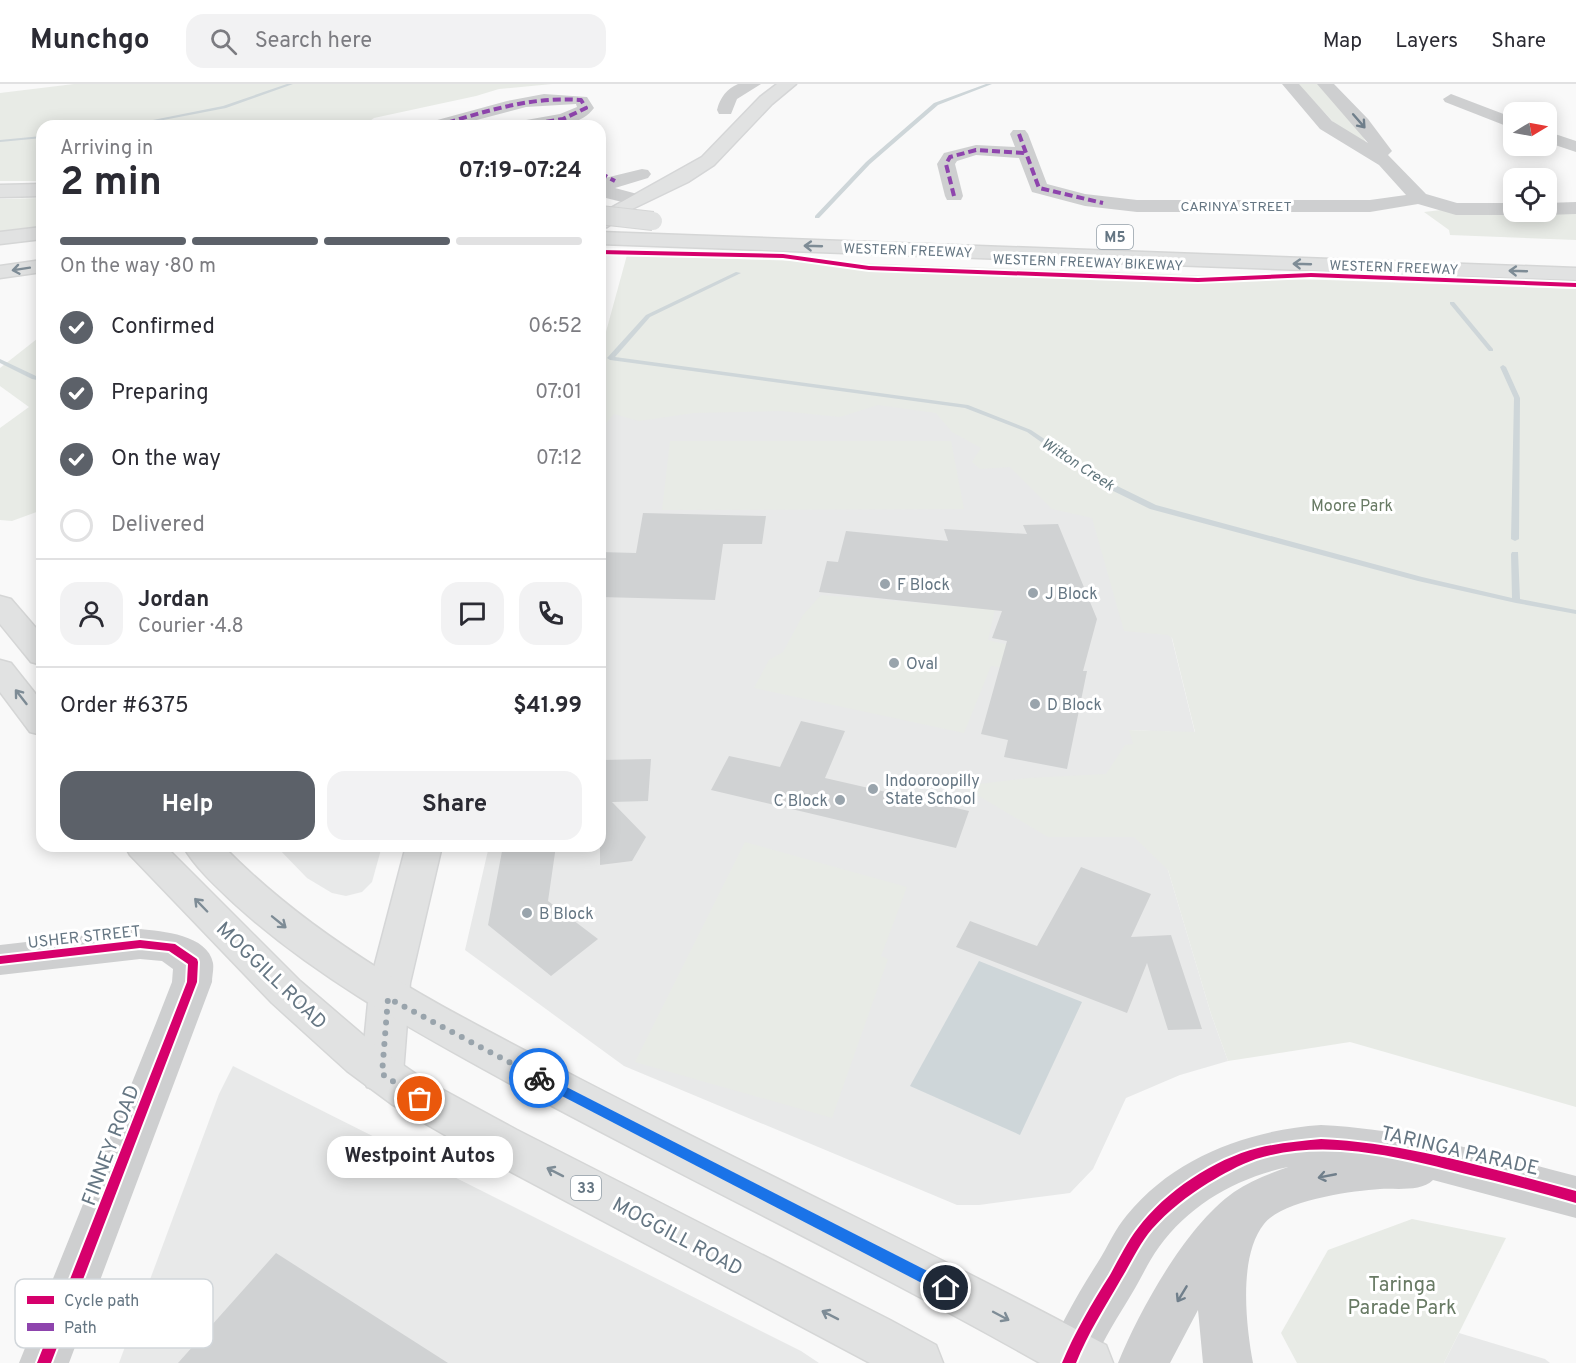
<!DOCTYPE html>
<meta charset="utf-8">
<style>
:root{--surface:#fff;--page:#f2f2f3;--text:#2b2b33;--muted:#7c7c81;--line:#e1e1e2;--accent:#5c6169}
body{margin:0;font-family:Overpass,sans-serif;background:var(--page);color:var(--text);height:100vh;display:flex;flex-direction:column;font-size:22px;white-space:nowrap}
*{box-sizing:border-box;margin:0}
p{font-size:20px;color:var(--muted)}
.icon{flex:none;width:33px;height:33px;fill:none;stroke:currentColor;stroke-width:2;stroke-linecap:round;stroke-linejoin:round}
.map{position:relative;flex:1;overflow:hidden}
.panel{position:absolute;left:36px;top:36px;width:570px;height:732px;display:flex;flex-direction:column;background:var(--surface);border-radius:18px;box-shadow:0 3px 15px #0003}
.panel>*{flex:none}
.needle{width:39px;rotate:80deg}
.fabs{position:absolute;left:1503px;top:18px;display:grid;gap:12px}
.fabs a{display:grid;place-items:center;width:54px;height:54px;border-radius:12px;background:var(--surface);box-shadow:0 3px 15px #0003;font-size:30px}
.pin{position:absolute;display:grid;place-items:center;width:51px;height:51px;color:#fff;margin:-26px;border:3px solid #fff;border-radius:50%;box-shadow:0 2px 6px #0007}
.courier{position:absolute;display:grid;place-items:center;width:60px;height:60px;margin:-30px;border:4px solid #1a73e8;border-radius:50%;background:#fff;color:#222;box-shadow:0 2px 8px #0007}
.bubble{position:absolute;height:42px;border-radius:18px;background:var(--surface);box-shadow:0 3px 15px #0003;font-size:20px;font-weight:700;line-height:42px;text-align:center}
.summary em{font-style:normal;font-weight:700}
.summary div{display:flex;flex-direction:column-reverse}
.summary{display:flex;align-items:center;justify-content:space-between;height:102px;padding:0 24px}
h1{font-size:39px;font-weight:700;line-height:45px}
.bar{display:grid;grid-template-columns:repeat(4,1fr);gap:9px 6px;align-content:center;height:72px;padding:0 24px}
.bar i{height:8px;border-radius:4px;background:var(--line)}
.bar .active{background:var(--accent)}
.bar p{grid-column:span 4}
.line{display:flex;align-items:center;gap:15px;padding:0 24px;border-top:2px solid var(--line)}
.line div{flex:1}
.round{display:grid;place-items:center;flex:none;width:63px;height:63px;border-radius:18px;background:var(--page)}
ol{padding:0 24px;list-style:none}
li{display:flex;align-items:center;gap:18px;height:66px}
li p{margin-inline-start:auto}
li .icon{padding:6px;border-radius:50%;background:var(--accent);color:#fff;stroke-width:4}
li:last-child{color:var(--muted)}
li i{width:33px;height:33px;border:3px solid var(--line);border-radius:50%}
.action{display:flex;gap:12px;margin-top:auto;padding:12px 24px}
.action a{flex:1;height:69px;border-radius:18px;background:var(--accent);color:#fff;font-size:24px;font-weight:700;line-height:69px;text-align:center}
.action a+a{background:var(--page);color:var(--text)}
header{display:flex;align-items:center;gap:36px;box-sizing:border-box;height:84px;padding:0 30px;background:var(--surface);border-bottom:2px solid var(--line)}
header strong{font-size:28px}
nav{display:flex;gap:33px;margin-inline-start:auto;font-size:21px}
.search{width:420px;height:54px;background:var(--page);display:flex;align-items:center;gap:15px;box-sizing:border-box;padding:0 21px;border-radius:18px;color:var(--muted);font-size:22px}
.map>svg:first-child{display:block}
.built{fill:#e8e9e9}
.green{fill:#e8ebe6}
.water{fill:#ced6d9}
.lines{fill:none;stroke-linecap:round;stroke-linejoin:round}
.stream{fill:#ced6d9;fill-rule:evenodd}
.building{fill:#d0d2d3}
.secondary-casing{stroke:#d5d6d7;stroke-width:3}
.trunk-casing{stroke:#d5d6d6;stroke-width:3}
.motorway-casing{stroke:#d5d6d6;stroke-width:3}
.minor{fill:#cecfd0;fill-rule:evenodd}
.tertiary{fill:#cecfd0;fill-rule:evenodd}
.secondary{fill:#e1e2e2;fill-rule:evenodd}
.trunk{fill:#e1e2e2;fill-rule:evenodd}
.motorway{fill:#e1e2e2;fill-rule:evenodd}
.motorway-bridge-casing{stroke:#d5d6d6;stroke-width:20;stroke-linecap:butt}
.motorway-bridge{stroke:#e1e2e2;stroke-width:18}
.quiet{stroke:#8e44ad;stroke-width:4;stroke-dasharray:8 4;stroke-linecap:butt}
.cycleway-casing{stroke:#fff;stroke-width:4}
.cycleway{fill:#d6006c;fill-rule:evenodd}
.oneway{stroke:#707f8b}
.oneway2{stroke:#7e8c96}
.route{fill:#1a73e8}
.done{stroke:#99a4ac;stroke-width:6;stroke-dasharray:0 10.8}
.poi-dot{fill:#99a4ac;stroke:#fff;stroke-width:2}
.labels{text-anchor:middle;stroke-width:6;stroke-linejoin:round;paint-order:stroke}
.far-street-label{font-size:14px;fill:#657683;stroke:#fff}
.shield{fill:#fff;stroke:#939fa8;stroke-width:1.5}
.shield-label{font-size:15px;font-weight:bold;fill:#657683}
.far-water-label{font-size:15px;font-style:italic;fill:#60757c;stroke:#fff}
.park-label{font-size:16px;fill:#687a64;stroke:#fff}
.poi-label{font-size:16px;fill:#657683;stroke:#fff;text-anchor:start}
.street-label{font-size:16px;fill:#657683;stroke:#fff}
.near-street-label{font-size:20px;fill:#657683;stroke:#fff}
.near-park-label{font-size:20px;fill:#687a64;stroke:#fff}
.key{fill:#fff;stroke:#d1d6da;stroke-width:1.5}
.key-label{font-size:16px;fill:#657683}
</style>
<header>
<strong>Munchgo</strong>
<div class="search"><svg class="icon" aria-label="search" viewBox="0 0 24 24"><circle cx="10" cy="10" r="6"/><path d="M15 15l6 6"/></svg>Search here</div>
<nav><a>Map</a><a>Layers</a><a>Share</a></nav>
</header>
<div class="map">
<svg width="1576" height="1279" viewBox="0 0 1576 1279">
<rect width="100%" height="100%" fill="#f9f9f9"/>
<g class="built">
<path d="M600,297L947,322L1089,425L1171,551L1195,649L1130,646L1168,786L1211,930L1228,977L1180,991L1126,1014L1093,1085L1070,1109L979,1121H957L624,982L465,866L489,762H600Z"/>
<path d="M276,762H382L372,798L362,808L346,812L332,809L307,794Z"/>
<path d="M233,982L801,1267L819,1279H119L219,1010Z"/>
<path d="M1459,1249L1545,1275L1550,1279H1444Z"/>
</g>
<g class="green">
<path d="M74,0H552L499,5L476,12L374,34L363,42H42V97H0V9Z"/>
<path d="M1298,0H1318L1362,50L1366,59L1336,41Z"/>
<path d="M42,114V143L0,149V115Z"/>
<path d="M1441,126L1466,130H1576V156L1450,151L1449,146L1424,128Z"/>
<path d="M627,171L1576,205V1023L1350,958L1228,977L1211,930L1168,786L1134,753H1048L962,702L1028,694L1106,690L1125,661L1133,660L1129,646L1195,648L1172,554L1168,551L1124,547L1092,434L1052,425L1010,383L980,385L972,378L981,364L952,348L936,329L878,321L840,333L781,327L694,329L639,337L614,330L600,346V257L604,255Z"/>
<path d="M42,251V426L12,437L0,436V344L29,323L0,302V284Z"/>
<path d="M670,357H951L964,425L662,426Z"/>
<path d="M821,511L995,525L988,556L1021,564L1019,586L991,582L964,649L754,604L769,576L783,568L803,531Z"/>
<path d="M745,758L907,803L881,872L888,875L832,1034L635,978Z"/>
<path d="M1412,1135L1506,1154L1444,1279H1297L1281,1249L1328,1166Z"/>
</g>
<path class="water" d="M979,877L1082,918L1020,1051L910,1002Z"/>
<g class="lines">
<g class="stream">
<path d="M287,0H293L226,24L132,42H123L223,22Z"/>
<path d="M986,0H992L938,21L870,80L819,134H815V132L866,78L934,19Z"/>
<path d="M42,52V54L0,58V56Z"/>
<path d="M736,188L741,189L650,233L615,273L968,321L1031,346L1109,398L1156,421L1422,493L1512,514L1511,470L1512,468H1518L1520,515L1576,526V530L1516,519L1418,497L1150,425L1103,402L1027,348L965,324L610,276L607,274L646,231Z"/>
<path d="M1450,218H1454L1493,265V267H1489L1450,220Z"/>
<path d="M0,275L36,292L42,293V297L32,295L0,279Z"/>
<path d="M1503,281L1506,283L1520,314L1519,455L1515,457L1511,455L1514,314L1500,283Z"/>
</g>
</g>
<g class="building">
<path d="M643,429L766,432L762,460H723L715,516L600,513V468L636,469Z"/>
<path d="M1058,440L1097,535L1083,587H1087L1067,685L1004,673L1008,656L981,650L1007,557L992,554L1002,527L819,508L827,477L838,478L846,447L948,457L944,445L1027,450L1023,441Z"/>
<path d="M801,637L845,647L825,694L969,727L956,764L711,706L729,672L780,683Z"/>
<path d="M651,675L648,717L612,718L646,753L632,777L600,781V676Z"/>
<path d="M503,762H556L548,817L598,855L551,892L488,841Z"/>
<path d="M1081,783L1151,810L1131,853L1171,851L1202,945L1168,946L1147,879L1127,929L956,863L970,837L1037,862Z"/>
<path d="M276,1169L448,1279H178Z"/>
</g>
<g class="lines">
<defs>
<g id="secondary">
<path d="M777,0H796L772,20L714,81L688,98L632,125L607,143L600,145V130L702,73L760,13Z"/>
<path d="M406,762H442L410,899L403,990L397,1003L382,1008L367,1003L361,990L370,899Z"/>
</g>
<g id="trunk">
<path d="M0,512L11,515L42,551V581L31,578L0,540Z"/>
<path d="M0,576L11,579L42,618V651L30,648L0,608Z"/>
<path d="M125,762H165L300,897L377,963L423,995L517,1046L890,1236L936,1261L943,1279H870L485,1074L393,1021L347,987L272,919L130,771Z"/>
<path d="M183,762H223C322,864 449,927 574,992C737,1077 905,1155 1068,1241L1106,1261L1113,1279H1040C865,1180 684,1094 507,998C413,946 318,895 237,822C218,804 196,785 183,762Z"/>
</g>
<g id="motorway">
<path d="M42,100V112L0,113V101Z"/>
<path d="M42,143V155L0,160V148Z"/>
<path d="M600,148L1576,184V196L600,160Z"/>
<path d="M42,176V188L0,194V182Z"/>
</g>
</defs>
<use href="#secondary" class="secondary-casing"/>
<use href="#trunk" class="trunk-casing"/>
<use href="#motorway" class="motorway-casing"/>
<g class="minor">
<path d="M738,0H761L737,15L731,30H719L717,26C720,13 727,5 738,0Z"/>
<path d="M1282,0H1299L1332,37L1368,59L1317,0H1334L1368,35L1392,67L1388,71L1426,110L1457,119H1514V128H1522L1514,131H1456L1418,120L1370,128H1137L1085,122L1032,108L1019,74L976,71L957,77L955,80L963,112L961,116H947L945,112L937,80L944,69L976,61L1015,63L1010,50L1013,46H1025L1028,50L1047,100L1085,110L1137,116H1370L1406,111L1379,81L1320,45Z"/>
<path d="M544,10L587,13L594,24C577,47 537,42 513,42L515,38L560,30L577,23L576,20L526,23L454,42H428L430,38L507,17Z"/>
<path d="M1451,10L1514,34V45L1445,18L1443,15Z"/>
<path d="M1546,47L1576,57V68L1546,58Z"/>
<path d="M642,85L648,86L651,90L648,94L615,104L641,111L643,115L641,119L634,121L602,113L600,110V98L605,94Z"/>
<path d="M1576,118V130L1546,131L1538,128H1546V119Z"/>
<path d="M140,845C162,847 208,851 213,879C214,885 212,892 212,898L69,1279H19L156,939L172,898L173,885L162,877L140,875L0,891V861Z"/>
</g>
<path class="tertiary" d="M1321,1041C1408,1045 1492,1070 1576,1092V1134L1433,1096C1421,1108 1397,1104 1380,1105C1351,1107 1283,1116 1264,1140C1238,1172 1246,1242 1253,1279H1203L1198,1226L1170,1279H1118C1140,1225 1186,1142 1234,1108C1250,1097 1269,1090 1288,1083C1237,1094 1190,1120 1159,1163C1148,1178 1141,1195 1131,1211C1118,1233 1103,1255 1094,1279H1044C1059,1243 1077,1211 1098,1178C1108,1162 1115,1145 1127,1131C1174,1073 1249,1046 1321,1041Z"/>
<use href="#secondary" class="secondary"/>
<use href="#trunk" class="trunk"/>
<use href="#motorway" class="motorway"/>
<defs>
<path id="motorway-bridge" d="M600,131L653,137"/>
</defs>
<use href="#motorway-bridge" class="motorway-bridge-casing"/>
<use href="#motorway-bridge" class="motorway-bridge"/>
<g class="quiet">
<path d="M436,42C484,28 530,12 581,16L586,24L563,35L521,42"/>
<path d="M1019,50L1039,104L1103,119"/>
<path d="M600,89L615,97"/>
<path d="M954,112L946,80L950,73L976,66L1025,69"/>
</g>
<defs>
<g id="cycleway">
<path d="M600,166L783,170L869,182L1198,194L1311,189L1576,199V203L1311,193L1198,198L869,186L783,174L600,170Z"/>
<path d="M140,856L175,860L197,875L198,878L197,898L51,1279H37L171,939L187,898L188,880L169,867L140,864L0,880V872Z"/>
<path d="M1321,1055C1408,1059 1492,1085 1576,1107V1119C1538,1108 1500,1098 1462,1089C1396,1072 1324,1054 1256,1075C1239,1081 1223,1090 1208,1099C1187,1112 1168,1127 1152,1145C1139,1160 1131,1179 1121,1195C1105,1223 1088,1249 1076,1279H1062C1075,1248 1092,1219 1110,1191C1119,1175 1127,1158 1138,1144C1165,1108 1214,1075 1258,1064C1279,1059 1300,1057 1321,1055Z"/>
</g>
</defs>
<use href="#cycleway" class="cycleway-casing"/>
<use href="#cycleway" class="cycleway"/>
</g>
<defs><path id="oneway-shaft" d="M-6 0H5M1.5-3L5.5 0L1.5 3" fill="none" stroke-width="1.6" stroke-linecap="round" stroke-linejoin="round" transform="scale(1.5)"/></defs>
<g class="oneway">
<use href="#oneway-shaft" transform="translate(1359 37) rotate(49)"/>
<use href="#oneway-shaft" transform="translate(1327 1092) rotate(169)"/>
<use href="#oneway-shaft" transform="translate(1182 1210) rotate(121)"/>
</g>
<g class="oneway2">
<use href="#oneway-shaft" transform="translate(813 162) rotate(-178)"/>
<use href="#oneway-shaft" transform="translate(1302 180) rotate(-178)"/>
<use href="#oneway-shaft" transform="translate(21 185) rotate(171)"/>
<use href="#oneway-shaft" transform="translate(1518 187) rotate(-178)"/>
<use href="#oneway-shaft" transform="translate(21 613) rotate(-128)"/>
<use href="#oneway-shaft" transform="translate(201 821) rotate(-134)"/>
<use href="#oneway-shaft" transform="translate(279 838) rotate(39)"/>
<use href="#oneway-shaft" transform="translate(555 1088) rotate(-153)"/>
<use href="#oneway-shaft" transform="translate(830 1231) rotate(-153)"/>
<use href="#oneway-shaft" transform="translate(1001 1232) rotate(28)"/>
</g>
<path class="route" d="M539,989L951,1199L953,1204L951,1209L946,1211L941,1209L535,998L533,994Z"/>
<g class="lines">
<path class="done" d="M420,1015L382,990L388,914L539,994"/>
</g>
<g class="poi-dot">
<circle cx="885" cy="500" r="6"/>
<circle cx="1033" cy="509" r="6"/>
<circle cx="894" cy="579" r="6"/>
<circle cx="1035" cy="620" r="6"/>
<circle cx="873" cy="705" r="6"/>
<circle cx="840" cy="716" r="6"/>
<circle cx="527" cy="829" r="6"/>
</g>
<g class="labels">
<g class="far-street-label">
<text x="1236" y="127">CARINYA STREET</text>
<text transform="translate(908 166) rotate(2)" y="5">WESTERN FREEWAY</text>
<text transform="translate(1088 178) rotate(2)" y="5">WESTERN FREEWAY BIKEWAY</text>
<text transform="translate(1394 183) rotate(2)" y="5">WESTERN FREEWAY</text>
</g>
<g class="shield">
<rect x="1097" y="141" width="36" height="24" rx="4.5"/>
<rect x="571" y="1092" width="30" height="24" rx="4.5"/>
</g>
<g class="shield-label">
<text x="1115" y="158">M5</text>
<text x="586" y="1109">33</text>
</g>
<g class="far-water-label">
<text transform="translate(1078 380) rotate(33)" y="5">Witton Creek</text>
</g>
<g class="park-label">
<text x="1352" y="427">Moore Park</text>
</g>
<g class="poi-label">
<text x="897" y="506">F Block</text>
<text x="1045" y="515">J Block</text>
<text x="906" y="585">Oval</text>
<text x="1047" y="626">D Block</text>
<text x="885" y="702">Indooroopilly<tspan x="885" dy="18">State School</tspan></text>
<text x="828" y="722" text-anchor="end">C Block</text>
<text x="539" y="835">B Block</text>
</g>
<g class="street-label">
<text transform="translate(84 852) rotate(-6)" y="6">USHER STREET</text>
</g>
<g class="near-street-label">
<text transform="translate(272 891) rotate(44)" y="7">MOGGILL ROAD</text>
<text transform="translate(110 1061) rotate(-69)" y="7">FINNEY ROAD</text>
<text transform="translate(1460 1066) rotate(13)" y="7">TARINGA PARADE</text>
<text transform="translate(678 1152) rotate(28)" y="7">MOGGILL ROAD</text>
</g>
<g class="near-park-label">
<text x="1402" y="1207">Taringa<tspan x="1402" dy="23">Parade Park</tspan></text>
</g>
</g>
<rect x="15" y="1195" width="198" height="69" rx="9" class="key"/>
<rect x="27" y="1212" width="27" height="8" fill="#d6006c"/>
<rect x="27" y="1239" width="27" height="8" fill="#8e44ad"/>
<g class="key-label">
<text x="64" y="1222">Cycle path</text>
<text x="64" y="1249">Path</text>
</g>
</svg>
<div class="fabs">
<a><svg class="needle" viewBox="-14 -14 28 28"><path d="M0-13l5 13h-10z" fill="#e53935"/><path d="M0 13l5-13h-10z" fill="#7c7c81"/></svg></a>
<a><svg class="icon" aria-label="locate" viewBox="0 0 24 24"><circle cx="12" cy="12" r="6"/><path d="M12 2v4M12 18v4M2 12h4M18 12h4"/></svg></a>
</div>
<div class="pin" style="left:420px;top:1015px;background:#ea580c"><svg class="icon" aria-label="bag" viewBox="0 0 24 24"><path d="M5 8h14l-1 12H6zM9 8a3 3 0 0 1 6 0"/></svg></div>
<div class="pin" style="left:946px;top:1204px;background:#1f2937"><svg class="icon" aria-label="home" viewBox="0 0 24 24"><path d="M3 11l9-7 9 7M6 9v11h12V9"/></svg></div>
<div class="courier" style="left:539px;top:994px"><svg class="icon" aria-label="bike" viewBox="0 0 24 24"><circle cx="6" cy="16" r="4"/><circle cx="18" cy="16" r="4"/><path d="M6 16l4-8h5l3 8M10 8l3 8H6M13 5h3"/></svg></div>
<div class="bubble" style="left:327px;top:1052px;width:186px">Westpoint Autos</div>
<section class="panel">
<div class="summary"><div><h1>2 min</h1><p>Arriving in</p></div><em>07:19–07:24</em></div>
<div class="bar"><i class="active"></i><i class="active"></i><i class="active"></i><i></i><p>On the way · 80 m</p></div>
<ol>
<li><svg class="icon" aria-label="check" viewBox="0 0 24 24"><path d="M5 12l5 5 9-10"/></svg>Confirmed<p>06:52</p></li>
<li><svg class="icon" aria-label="check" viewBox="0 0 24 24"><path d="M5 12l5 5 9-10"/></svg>Preparing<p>07:01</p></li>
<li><svg class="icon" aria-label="check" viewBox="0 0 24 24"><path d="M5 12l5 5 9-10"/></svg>On the way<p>07:12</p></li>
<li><i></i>Delivered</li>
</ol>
<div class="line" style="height:108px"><a class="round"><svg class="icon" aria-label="person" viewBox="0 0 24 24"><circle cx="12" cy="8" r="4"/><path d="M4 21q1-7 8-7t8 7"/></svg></a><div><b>Jordan</b><p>Courier · 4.8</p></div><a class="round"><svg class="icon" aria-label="chat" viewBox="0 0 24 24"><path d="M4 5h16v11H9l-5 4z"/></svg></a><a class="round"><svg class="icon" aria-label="phone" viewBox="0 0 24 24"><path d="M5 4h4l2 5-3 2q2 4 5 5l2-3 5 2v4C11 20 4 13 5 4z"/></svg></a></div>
<div class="line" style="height:78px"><div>Order #6375</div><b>$41.99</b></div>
<div class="action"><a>Help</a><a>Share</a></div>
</section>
</div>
